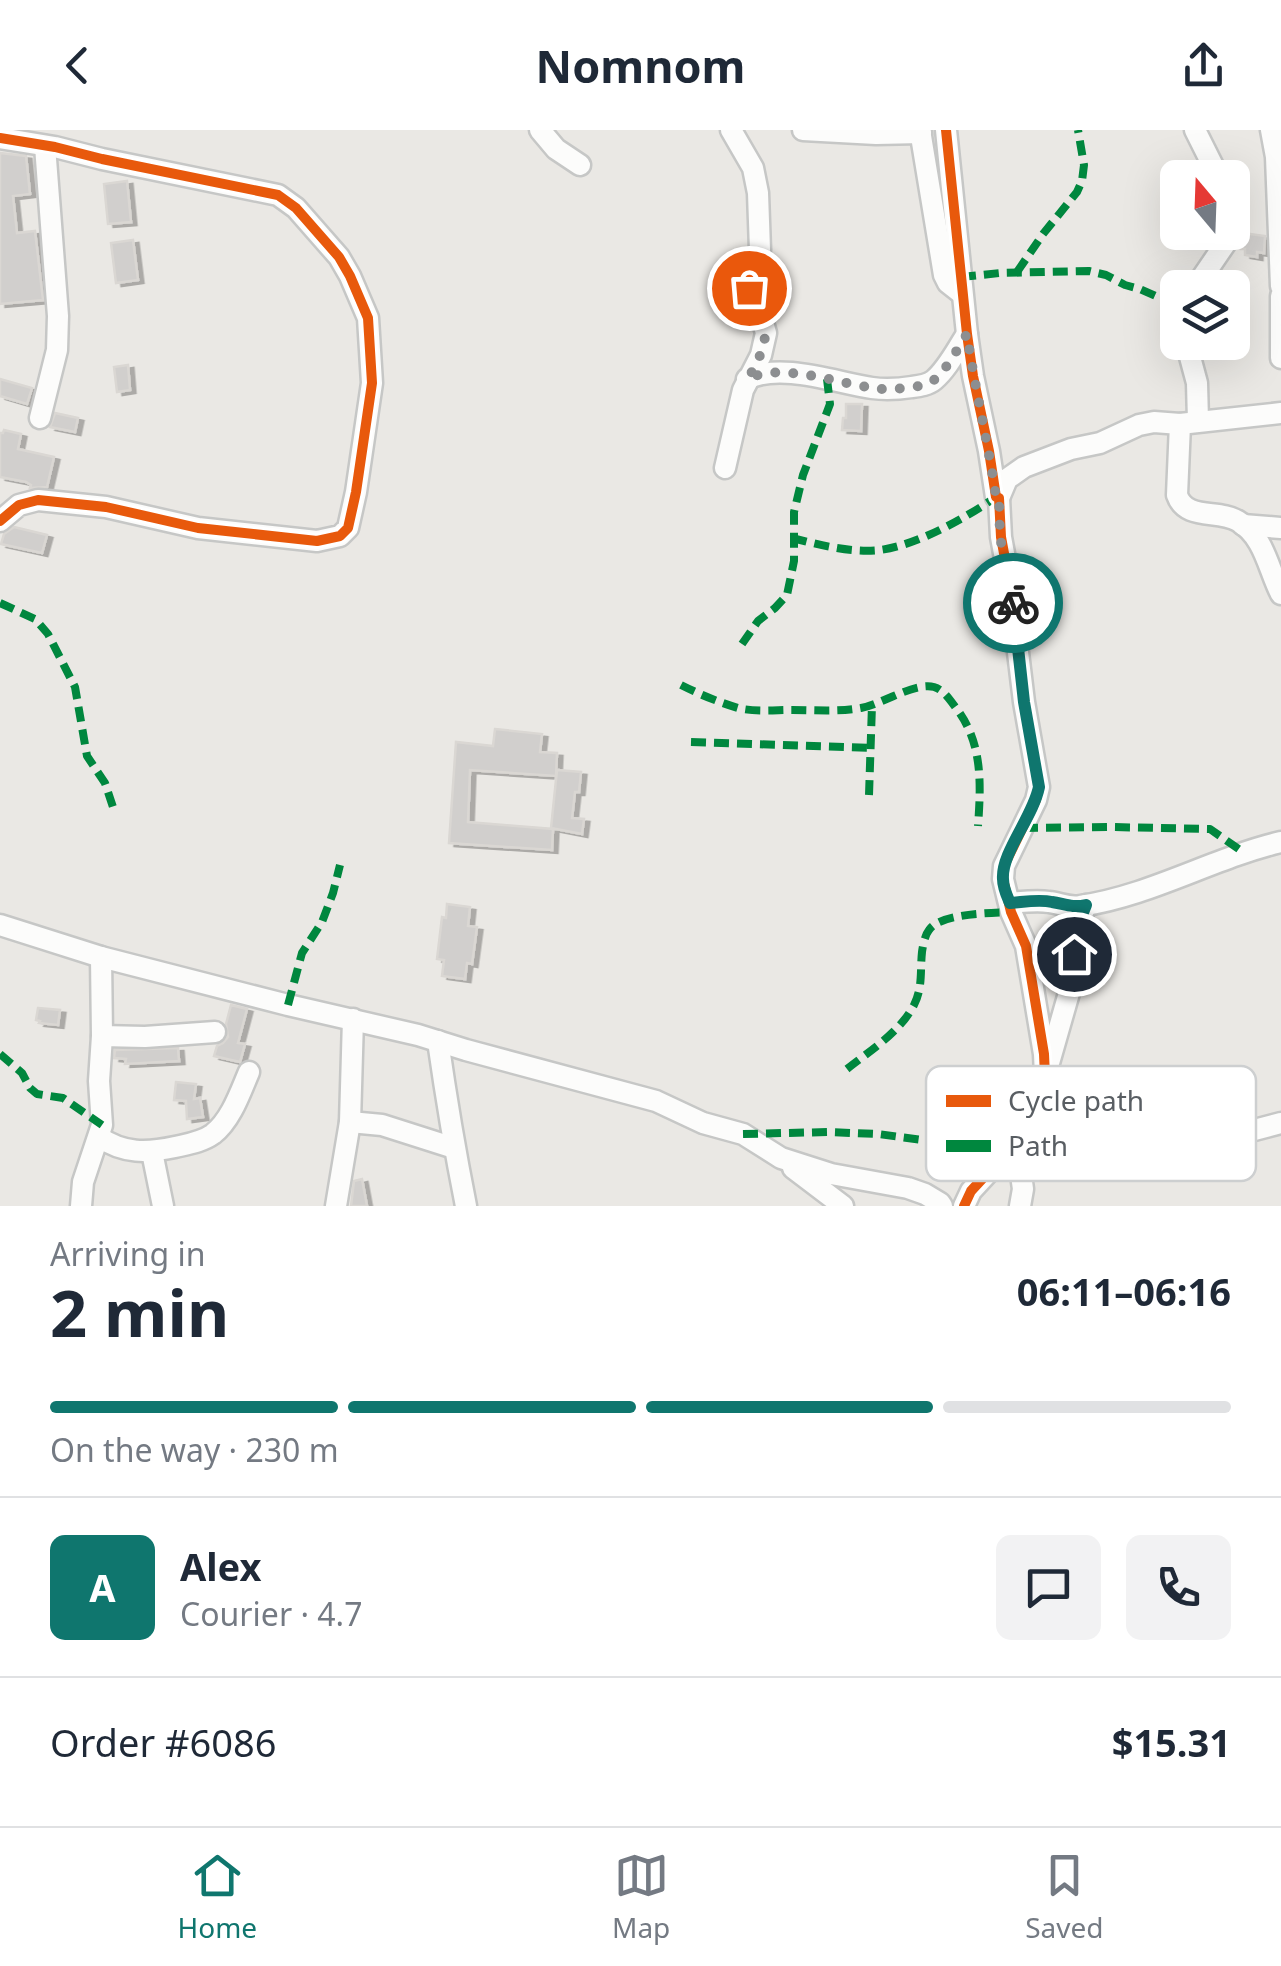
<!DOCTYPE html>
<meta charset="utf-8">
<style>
:root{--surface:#fff;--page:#f2f2f3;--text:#1f2937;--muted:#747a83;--line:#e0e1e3;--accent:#0f766e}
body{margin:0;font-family:"Noto Sans",sans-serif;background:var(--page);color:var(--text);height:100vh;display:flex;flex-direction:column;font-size:38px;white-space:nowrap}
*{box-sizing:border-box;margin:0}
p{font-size:32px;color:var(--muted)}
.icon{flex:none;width:55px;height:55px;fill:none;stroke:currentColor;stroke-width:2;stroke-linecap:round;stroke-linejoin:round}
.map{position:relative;height:1076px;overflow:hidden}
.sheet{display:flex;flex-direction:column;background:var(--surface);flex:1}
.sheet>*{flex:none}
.needle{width:65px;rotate:341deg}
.tools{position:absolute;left:1160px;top:30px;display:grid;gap:20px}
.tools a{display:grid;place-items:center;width:90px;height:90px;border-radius:15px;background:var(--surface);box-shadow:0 10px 40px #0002;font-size:50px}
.pin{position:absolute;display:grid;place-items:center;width:85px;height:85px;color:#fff;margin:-42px;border:5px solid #fff;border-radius:50%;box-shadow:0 2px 10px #0007}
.courier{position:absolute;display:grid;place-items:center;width:100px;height:100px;margin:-50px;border:8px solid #0f766e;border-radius:50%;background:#fff;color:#222;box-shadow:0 2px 12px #0007}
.overview em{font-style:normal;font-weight:700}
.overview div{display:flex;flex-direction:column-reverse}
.overview{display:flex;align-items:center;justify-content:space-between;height:170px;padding:0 50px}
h1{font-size:65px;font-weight:700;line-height:75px}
.bar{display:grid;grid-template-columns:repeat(4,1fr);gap:15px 10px;align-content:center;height:120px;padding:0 50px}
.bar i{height:12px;border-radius:8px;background:var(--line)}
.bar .current{background:var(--accent)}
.bar p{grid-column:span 4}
.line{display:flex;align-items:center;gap:25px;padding:0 50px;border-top:2px solid var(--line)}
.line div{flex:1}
.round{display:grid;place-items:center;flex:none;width:105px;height:105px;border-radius:15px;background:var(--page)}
header{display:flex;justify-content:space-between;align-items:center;height:130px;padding:0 50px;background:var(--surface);font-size:45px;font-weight:700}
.dock{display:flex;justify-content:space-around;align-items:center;height:140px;border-top:2px solid var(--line);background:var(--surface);font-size:28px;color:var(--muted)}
.dock a{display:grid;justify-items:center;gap:5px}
.dock .current{color:var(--accent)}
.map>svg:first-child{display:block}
.building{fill:#d1cfcd;stroke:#dad7d3;stroke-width:2.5;filter:url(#shadow)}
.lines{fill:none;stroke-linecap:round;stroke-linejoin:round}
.minor-casing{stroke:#c6c7c6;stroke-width:25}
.minor{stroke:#fcfcfb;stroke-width:20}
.quiet{stroke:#00873e;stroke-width:8;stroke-dasharray:15 8;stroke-linecap:butt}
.cycleway-casing{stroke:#fff;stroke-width:16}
.cycleway{stroke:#e8590c;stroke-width:10}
.done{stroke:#8c8e90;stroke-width:10;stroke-dasharray:0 18}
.route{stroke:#0f766e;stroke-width:12}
.key{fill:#fff;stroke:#cdcfd0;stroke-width:2.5}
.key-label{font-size:28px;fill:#595e63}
</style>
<header><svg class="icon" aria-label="back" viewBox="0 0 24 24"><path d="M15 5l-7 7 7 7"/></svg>Nomnom<svg class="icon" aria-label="share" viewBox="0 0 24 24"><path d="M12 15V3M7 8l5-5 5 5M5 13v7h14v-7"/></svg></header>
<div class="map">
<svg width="1281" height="1076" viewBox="0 0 1281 1076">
<defs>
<filter id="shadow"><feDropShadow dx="5.5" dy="3" stdDeviation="0" flood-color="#0004"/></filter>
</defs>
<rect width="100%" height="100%" fill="#eae8e4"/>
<g class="building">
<path d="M0,23L26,26L30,64L13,66L17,103L35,101L43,170L0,174Z"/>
<path d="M127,51L131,92L108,94L104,54Z"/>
<path d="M1243,103L1265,106L1264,123L1257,122V127L1245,125V119H1241Z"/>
<path d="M133,110L138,150L116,153L111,113Z"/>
<path d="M128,235L130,260L117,262L114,237Z"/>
<path d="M0,249L32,258L27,274L0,266Z"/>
<path d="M846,274H862L861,301L842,300L843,288H846Z"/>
<path d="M55,283L78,288L75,302L50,297Z"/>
<path d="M4,300L21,304L18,319L54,327L47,357L30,358L31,355L26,352L0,347V303H3Z"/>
<path d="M14,397L47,405L42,423L1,414L4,404Z"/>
<path d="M495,599L542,604L540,622L557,623L556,646L470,640L468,692L553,699L552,720L449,713L456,612L493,616Z"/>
<path d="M557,640L581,642L579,662H575L572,688L584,689L582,704L551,698Z"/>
<path d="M447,774L470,777L468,796L477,797L472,834L467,833L465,849L442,846L444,830L437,829L442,787L446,788Z"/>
<path d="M231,875L247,879L238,913L245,914L240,932L214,926L217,916L223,913L228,907L226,894Z"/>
<path d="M38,878L60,880L58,895L39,893L40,891L36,890Z"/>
<path d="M178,918L179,931L125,934L126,929L114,928L115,920Z"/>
<path d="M176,952L196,954L194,969L200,968L203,987L187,989L186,971L174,970Z"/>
<path d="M362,1049L367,1076H351L354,1051Z"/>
</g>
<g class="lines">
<defs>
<g id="minor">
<path d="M540,0L556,19L580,35"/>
<path d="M803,0L876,4L921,3"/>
<path d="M920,0L944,145L948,153L962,164"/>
<path d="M946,0L967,204L973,246L989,321L996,367L999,368L1001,407L1010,456L1024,572L1039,657L1036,670L1004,736L1003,749L1011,782L1026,816L1044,924L1045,946L1038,971L1018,1010L971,1061L964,1076"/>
<path d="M1195,0L1219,48"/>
<path d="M1271,0L1276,27L1281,156"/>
<path d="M0,8L55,17L102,29L278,65L296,78L339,127L350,146L368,188L372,253L356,362L348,398L340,406L317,411L198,398L106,377L38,370L19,375L0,391"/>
<path d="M1195,158L1225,114L1230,102"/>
<path d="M1281,166V228"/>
<path d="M1178,178V188"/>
<path d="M1186,212L1197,253L1198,291"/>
<path d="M747,249C781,232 837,253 872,258C886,260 899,259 912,257C920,256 928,255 934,250C948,238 957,219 967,204"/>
<path d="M40,288L57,220L58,186L45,16"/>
<path d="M1180,294L1177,365C1186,391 1218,379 1238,391C1265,407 1268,439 1281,464"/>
<path d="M725,338L743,260L761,225L766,203L762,189L749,162L760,120L758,63L753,38L731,0"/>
<path d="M999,368L1007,349L1024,337L1071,319L1100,313L1139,295L1154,292L1180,294L1281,283"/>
<path d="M1243,395L1281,398"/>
<path d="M1010,773C1023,772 1036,770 1049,772C1060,773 1068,778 1080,776C1150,766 1213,728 1281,712"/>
<path d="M0,795L101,827L288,875L418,905L466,920L656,971L703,993L743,1004L781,1028L831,1044L908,1058L925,1064L940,1073L942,1076"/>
<path d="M102,906L145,907L215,902"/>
<path d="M438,911C446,967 455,1021 466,1076"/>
<path d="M1049,933L1069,863L1078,795L1086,775"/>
<path d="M350,992L382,995L451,1017"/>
<path d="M99,1007C124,1024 147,1023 175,1017C188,1014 202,1012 213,1004C231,990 240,963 249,942"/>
<path d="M152,1022L163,1076"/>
<path d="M999,1029L1027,1030L1105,1010L1197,1012L1220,1009L1281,993"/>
<path d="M1019,1031L1023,1059L1020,1076"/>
<path d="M793,1038L843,1076"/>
<path d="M81,1076L83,1052L102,995L99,951L102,906L101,827"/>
<path d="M336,1076L350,992L353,889"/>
</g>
</defs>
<use href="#minor" class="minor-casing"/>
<use href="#minor" class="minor"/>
<g class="quiet">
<path d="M1017,142L1043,104L1077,62L1082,51L1084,35L1078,0"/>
<path d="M961,147L1000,143L1089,141L1106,145L1125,155L1140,159L1178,176"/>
<path d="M792,408C820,415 851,423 880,420C917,415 964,389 996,367"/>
<path d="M0,473L35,489L48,504L75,557L87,626L105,653L114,680"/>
<path d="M742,514L758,491L775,478L787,465L794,431V382L803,345L830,274L827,249"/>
<path d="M681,555C699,564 718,572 738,578C755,582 774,580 792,580C815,580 838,582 861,578C882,574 915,552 934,557C944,560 950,570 956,578C983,613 981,654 978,696"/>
<path d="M691,612L872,618"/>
<path d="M869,665L872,575"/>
<path d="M1023,698L1111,697L1210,699L1243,722"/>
<path d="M288,875L302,823L322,792L333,763L340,735"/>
<path d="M0,924L22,943L30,958L37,964L63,968L102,995"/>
<path d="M847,939C871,920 900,902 914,875C923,857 920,841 922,822C923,815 925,805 929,800C940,783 992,783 1011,782"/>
<path d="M743,1004L828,1002L878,1004L953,1014L1018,1010"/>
</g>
<defs>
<g id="cycleway">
<path d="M946,0L967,204L973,246L989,321L996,367L999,368L1001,407L1010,456L1024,572L1039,657L1036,670L1004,736L1003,749L1011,782L1026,816L1044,924L1045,946L1038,971L1018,1010L971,1061L964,1076"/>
<path d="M0,8L55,17L102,29L278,65L296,78L339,127L350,146L368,188L372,253L356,362L348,398L340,406L317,411L198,398L106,377L38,370L19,375L0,391"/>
</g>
</defs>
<use href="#cycleway" class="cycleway-casing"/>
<use href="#cycleway" class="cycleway"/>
</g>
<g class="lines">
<path class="done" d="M749,158C751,170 757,177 762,188C771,210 758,230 748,249C780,232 837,253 873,258C886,260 899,259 912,257C920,256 928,255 934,250C948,238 957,219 967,204C975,259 988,312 996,367L999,368L1000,407L1013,473"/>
<path class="route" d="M1013,473L1024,572L1039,657C1033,687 1001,723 1003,749C1003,758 1007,766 1010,773C1024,772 1039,769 1052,772C1065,774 1072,778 1086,775L1078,795L1074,824"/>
</g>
<rect x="926" y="936" width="330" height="115" rx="15" class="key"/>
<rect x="946" y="965" width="45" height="12" fill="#e8590c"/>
<rect x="946" y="1010" width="45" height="12" fill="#00873e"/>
<g class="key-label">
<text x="1008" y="981">Cycle path</text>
<text x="1008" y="1026">Path</text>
</g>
</svg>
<div class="tools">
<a><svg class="needle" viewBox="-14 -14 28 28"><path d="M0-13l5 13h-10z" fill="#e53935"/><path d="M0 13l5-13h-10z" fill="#747a83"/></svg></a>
<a><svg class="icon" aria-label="layers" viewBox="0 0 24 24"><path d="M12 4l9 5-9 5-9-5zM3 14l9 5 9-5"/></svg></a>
</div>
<div class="pin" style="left:749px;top:158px;background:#ea580c"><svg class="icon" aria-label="bag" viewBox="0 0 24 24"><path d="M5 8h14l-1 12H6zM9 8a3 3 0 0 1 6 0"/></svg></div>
<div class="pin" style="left:1074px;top:824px;background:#1f2937"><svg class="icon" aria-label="home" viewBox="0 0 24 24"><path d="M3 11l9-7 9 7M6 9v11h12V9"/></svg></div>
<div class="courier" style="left:1013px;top:473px"><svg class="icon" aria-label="bike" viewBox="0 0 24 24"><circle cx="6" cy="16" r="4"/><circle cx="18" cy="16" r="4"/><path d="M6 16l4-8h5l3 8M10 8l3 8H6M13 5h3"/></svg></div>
</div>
<section class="sheet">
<div class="overview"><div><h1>2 min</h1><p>Arriving in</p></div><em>06:11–06:16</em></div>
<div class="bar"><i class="current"></i><i class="current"></i><i class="current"></i><i></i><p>On the way · 230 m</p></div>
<div class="line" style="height:180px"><b class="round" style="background:var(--accent);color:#fff">A</b><div><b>Alex</b><p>Courier · 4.7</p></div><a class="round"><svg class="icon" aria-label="chat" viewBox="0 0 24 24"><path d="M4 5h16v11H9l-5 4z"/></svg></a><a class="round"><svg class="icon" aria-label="phone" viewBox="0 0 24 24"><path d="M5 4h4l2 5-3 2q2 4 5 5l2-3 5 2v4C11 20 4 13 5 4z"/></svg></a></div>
<div class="line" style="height:130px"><div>Order #6086</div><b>$15.31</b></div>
</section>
<nav class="dock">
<a class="current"><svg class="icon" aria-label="home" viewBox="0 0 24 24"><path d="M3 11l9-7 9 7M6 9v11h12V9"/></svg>Home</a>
<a><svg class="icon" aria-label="map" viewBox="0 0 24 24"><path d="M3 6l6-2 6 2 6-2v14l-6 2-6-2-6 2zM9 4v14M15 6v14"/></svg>Map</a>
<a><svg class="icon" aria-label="saved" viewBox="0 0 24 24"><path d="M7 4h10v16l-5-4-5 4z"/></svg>Saved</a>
</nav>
